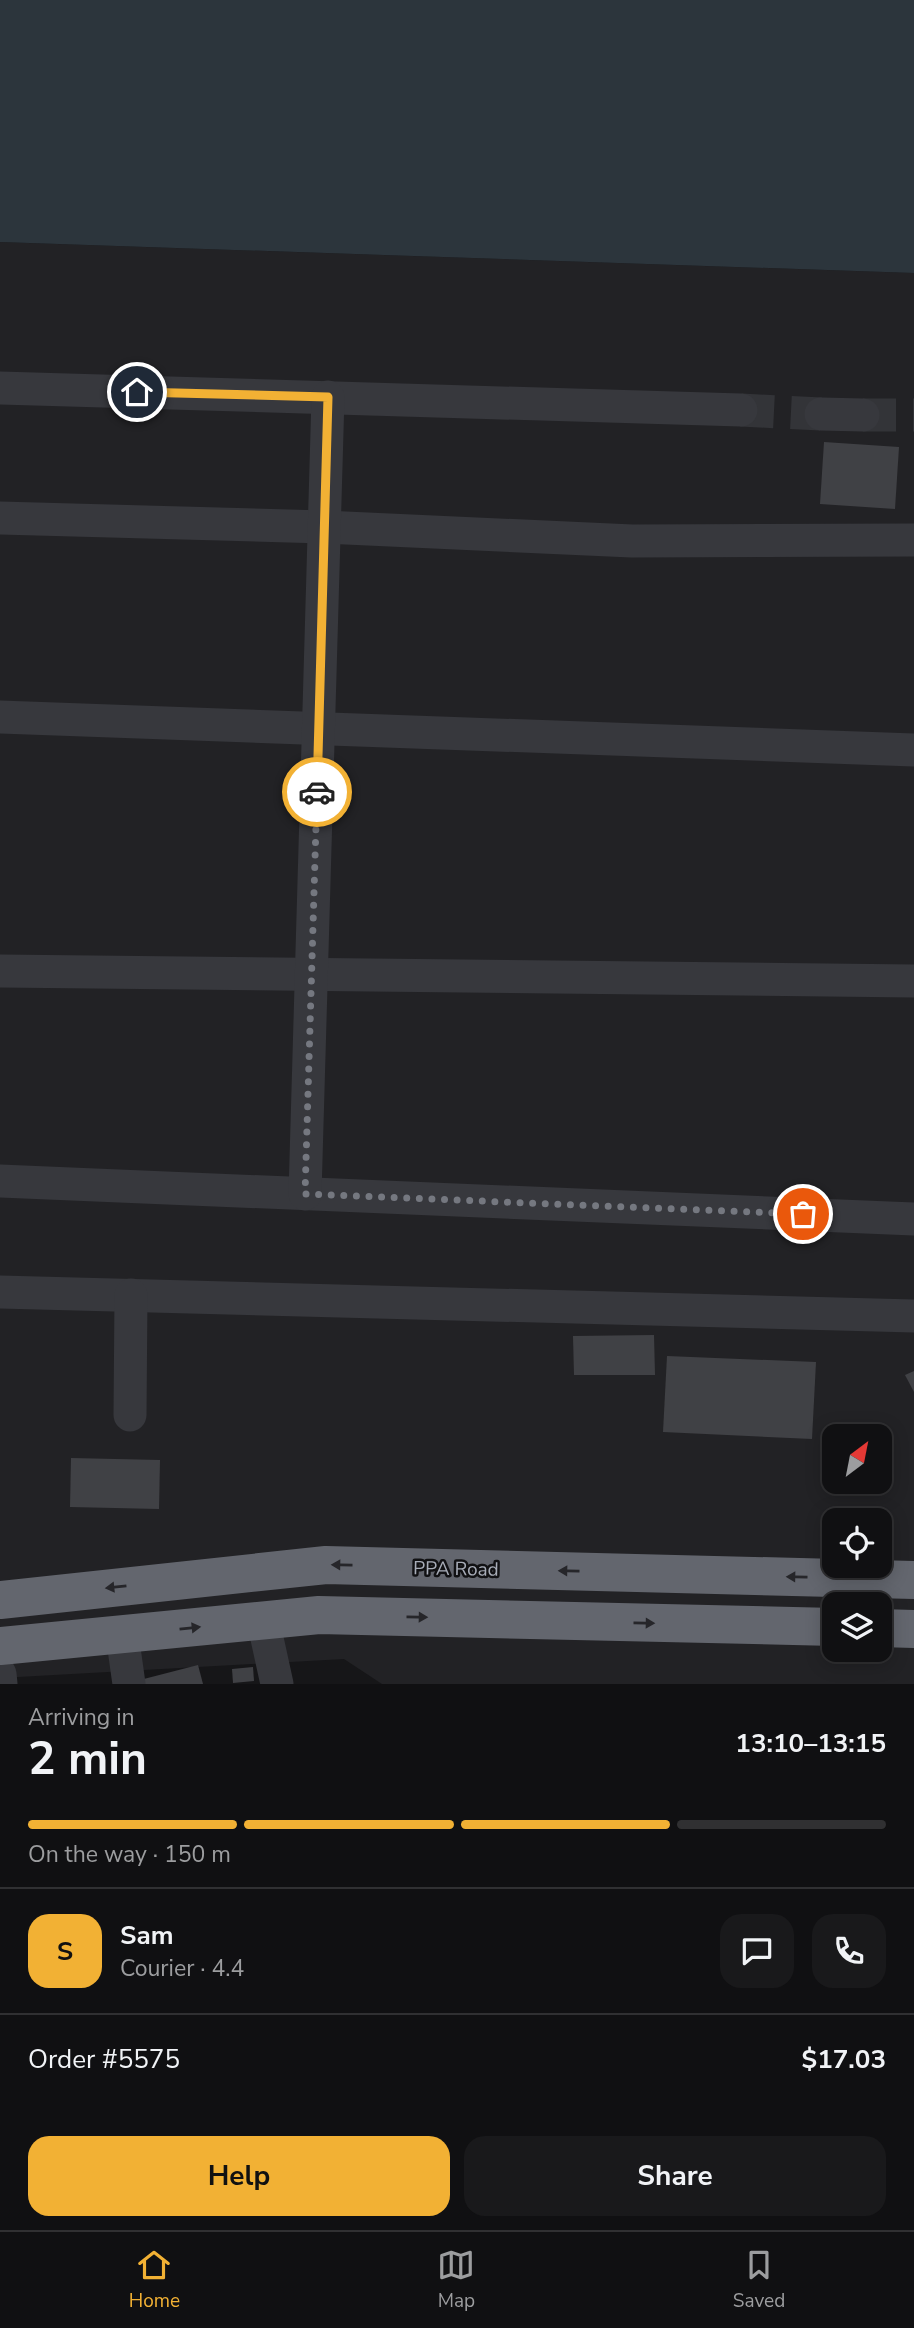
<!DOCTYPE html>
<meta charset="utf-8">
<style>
:root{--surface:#101012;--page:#19191b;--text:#f1f3f6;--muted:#9c9d9f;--line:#303032;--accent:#f2b134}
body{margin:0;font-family:"Nunito Sans",sans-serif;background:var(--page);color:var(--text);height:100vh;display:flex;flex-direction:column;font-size:26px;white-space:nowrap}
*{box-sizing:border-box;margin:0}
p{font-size:23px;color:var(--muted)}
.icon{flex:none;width:38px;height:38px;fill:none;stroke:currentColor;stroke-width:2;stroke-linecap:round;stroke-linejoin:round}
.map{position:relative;height:1684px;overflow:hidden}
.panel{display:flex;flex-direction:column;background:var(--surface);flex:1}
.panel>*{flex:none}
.needle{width:46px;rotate:32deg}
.tools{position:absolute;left:822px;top:1424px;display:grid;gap:14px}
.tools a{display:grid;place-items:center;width:70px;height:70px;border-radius:14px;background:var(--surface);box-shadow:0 4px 18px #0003,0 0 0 2px var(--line);font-size:35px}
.pin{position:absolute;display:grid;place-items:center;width:60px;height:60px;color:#fff;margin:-30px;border:4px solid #fff;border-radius:50%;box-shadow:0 2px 7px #0007}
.courier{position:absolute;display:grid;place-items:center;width:70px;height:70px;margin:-35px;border:5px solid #f2b134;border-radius:50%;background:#fff;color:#222;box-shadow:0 2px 9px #0007}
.overview em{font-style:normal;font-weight:700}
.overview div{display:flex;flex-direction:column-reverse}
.overview{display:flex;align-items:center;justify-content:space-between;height:119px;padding:0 28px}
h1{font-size:46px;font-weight:700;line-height:52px}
.bar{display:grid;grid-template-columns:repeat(4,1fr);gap:10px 7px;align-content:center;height:84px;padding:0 28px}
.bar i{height:9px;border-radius:5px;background:var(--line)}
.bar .on{background:var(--accent)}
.bar p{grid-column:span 4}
.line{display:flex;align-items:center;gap:18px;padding:0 28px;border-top:2px solid var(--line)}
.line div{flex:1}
.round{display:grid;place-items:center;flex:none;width:74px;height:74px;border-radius:21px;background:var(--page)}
.cta{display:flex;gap:14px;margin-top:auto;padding:14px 28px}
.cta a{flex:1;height:80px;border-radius:21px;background:var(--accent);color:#111;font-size:28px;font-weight:700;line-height:80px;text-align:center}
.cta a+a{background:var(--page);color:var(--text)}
.tabs{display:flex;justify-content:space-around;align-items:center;height:98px;border-top:2px solid var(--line);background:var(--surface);font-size:19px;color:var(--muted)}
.tabs a{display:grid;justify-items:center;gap:4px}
.tabs .on{color:var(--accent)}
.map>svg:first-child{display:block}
.built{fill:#222225;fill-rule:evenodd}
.water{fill:#2c353c}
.building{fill:#404145}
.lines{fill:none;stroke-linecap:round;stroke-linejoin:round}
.minor-tunnel{stroke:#333438;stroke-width:33;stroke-dasharray:33 17;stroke-linecap:butt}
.minor{stroke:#37383d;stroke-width:33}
.highway{stroke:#63666e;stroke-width:38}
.oneway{fill:#26262a}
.done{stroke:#757880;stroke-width:7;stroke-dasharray:0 12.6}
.route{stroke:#f2b134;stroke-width:9}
.labels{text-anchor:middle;stroke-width:5;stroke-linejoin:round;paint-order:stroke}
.street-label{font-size:19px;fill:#a8adb8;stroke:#111113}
</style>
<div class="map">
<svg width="914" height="1684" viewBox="0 0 914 1684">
<rect width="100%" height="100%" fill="#161618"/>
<path class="built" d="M0,242L914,273V1684H382L344,1659L0,1678ZM835,1437H880V1482H835ZM835,1521H880V1566H835ZM835,1605H880V1650H835Z"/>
<path class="water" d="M0,0H914V273L0,242Z"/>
<g class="building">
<path d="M824,442L899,447L895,509L820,504Z"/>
<path d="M654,1335L655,1375H574L573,1336Z"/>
<path d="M667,1356L816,1362L812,1439L663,1432Z"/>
<path d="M914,1371V1392L905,1375Z"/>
<path d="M71,1458L160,1460L159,1509L70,1507Z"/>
<path d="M198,1665L203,1684H137L136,1681Z"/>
<path d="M253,1667L254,1681L233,1683L232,1669Z"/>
</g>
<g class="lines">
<g class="minor-tunnel">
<path d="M741,410L821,414"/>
<path d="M863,415H914"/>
</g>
<g class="minor">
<path d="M0,388L741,410"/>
<path d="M821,414L863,415"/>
<path d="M0,518L324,527L632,541L914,540"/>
<path d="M0,717L914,750"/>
<path d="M0,971L914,981"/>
<path d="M0,1181L914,1219"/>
<path d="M305,1194L328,397"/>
<path d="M0,1292L914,1316"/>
<path d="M130,1415L131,1295"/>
<path d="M263,1620L277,1684"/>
<path d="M122,1634L129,1684"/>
<path d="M0,1674L1,1684"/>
</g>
<g class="highway">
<path d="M0,1600L326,1565L914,1580"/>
<path d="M880,1628L914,1629"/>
<path d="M0,1646L319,1615L835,1627"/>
</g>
</g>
<defs><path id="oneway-solid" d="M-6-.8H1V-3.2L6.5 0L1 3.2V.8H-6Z" transform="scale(1.75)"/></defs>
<g class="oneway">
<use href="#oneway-solid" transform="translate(342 1565) rotate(-179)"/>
<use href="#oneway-solid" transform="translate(569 1571) rotate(-179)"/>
<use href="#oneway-solid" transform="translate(797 1577) rotate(-179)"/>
<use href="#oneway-solid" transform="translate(116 1587) rotate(174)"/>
<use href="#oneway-solid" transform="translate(417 1617) rotate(1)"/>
<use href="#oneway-solid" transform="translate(644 1623) rotate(1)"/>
<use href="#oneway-solid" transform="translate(190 1628) rotate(-6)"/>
</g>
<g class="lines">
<path class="done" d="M317,792L305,1194L803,1214"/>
<path class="route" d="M137,392L328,397L317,792"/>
</g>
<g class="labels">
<g class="street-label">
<text transform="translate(456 1568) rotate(1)" y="7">PPA Road</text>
</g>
</g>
</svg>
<div class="tools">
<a><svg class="needle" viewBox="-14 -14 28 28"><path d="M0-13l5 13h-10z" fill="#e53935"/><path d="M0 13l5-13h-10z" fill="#9c9d9f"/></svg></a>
<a><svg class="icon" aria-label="locate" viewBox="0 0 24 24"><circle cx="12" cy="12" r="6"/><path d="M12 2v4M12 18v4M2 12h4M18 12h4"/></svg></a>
<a><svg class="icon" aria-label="layers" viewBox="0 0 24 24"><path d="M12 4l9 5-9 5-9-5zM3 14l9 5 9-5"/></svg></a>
</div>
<div class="pin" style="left:803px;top:1214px;background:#ea580c"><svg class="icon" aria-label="bag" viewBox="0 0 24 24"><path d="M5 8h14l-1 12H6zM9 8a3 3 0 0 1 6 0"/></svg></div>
<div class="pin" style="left:137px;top:392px;background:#1f2937"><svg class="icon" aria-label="home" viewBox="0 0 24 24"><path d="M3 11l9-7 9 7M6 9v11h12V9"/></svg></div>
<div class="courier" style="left:317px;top:792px"><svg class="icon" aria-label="car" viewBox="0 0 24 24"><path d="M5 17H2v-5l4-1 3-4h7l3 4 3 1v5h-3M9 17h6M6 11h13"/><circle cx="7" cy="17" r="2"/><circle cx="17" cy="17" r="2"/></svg></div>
</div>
<section class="panel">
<div class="overview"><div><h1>2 min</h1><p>Arriving in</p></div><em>13:10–13:15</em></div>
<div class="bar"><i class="on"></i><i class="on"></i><i class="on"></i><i></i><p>On the way · 150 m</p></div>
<div class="line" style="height:126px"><b class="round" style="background:var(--accent);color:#111">S</b><div><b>Sam</b><p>Courier · 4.4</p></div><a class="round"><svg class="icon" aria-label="chat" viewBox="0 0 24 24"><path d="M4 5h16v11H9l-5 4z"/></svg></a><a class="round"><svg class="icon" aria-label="phone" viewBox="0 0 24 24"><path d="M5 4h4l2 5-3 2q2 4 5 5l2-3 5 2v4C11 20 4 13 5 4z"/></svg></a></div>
<div class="line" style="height:91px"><div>Order #5575</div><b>$17.03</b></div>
<div class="cta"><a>Help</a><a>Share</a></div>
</section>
<nav class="tabs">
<a class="on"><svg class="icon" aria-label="home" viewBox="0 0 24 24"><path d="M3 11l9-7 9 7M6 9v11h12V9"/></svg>Home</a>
<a><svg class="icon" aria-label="map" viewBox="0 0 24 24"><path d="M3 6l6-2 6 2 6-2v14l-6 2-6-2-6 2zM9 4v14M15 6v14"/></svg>Map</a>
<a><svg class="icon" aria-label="saved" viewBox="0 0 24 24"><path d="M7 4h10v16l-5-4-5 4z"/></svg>Saved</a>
</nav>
